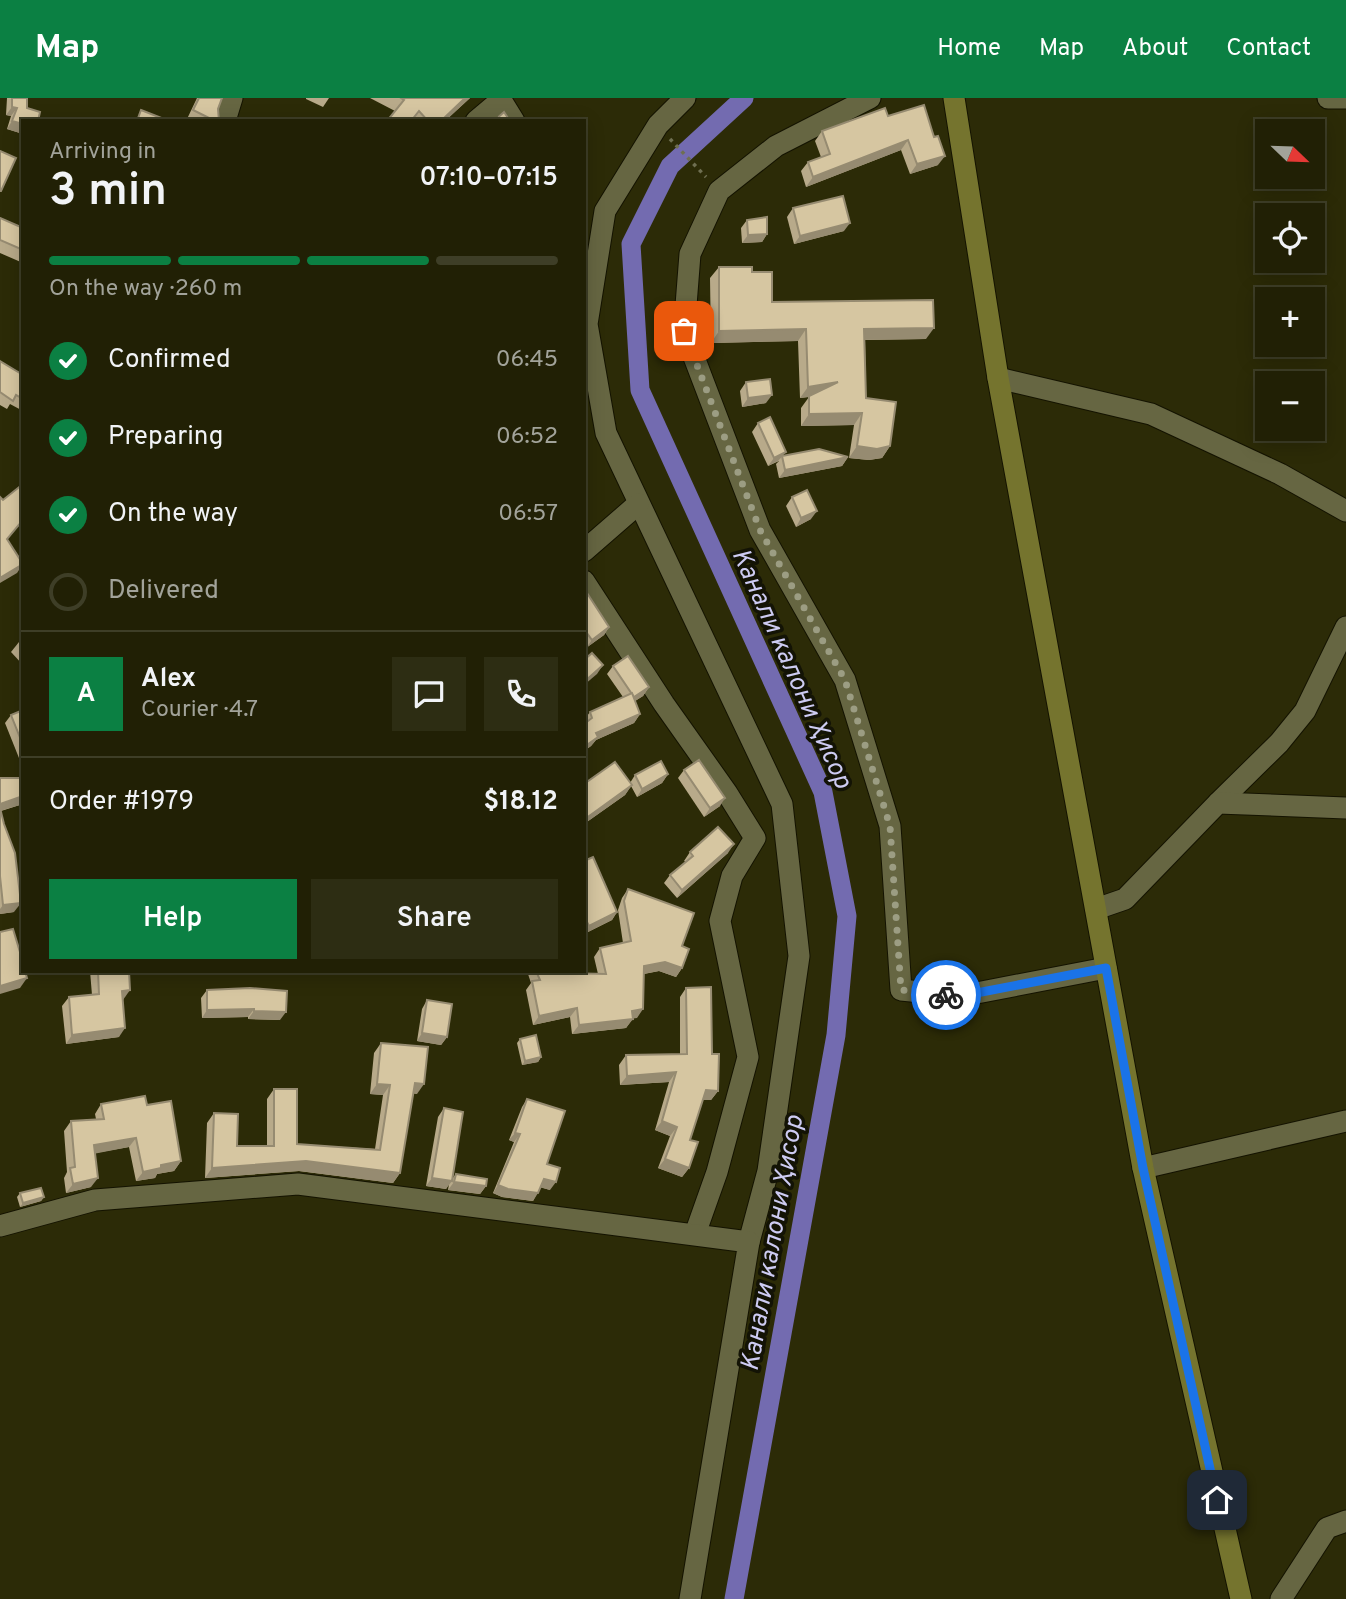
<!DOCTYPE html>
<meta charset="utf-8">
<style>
:root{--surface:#212005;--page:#2d2d13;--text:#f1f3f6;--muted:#a2a39a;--line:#3e3e27;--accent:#0b8043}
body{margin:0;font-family:Overpass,sans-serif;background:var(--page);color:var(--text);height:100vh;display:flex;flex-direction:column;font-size:26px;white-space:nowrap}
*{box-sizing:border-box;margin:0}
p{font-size:23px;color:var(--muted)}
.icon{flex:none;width:38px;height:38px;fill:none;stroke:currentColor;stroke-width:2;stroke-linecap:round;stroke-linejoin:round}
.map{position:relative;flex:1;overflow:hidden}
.side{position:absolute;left:21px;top:21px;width:565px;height:854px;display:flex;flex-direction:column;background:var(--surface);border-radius:0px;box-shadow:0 4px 18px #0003,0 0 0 2px var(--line)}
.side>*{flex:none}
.needle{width:46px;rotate:113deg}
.controls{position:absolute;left:1255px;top:21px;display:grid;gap:14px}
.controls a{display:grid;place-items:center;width:70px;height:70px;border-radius:0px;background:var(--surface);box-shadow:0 4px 18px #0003,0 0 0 2px var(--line);font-size:35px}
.pin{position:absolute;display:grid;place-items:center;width:60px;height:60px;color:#fff;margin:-30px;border-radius:14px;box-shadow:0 4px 10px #0006}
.courier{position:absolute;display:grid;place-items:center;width:70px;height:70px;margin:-35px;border:5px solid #1a73e8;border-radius:50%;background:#fff;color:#222;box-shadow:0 2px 9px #0007}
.headline em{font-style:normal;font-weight:600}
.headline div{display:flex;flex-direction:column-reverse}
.headline{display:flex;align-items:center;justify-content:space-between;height:119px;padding:0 28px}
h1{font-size:46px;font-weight:600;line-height:52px}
.bar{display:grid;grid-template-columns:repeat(4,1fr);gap:10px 7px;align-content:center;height:84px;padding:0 28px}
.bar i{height:9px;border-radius:5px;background:var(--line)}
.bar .on{background:var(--accent)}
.bar p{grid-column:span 4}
.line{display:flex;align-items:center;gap:18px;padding:0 28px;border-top:2px solid var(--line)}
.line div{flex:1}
.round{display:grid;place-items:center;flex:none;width:74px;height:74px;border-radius:0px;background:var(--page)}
ol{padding:0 28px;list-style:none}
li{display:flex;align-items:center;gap:21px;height:77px}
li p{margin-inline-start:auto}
li .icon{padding:7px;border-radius:50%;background:var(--accent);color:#fff;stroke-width:4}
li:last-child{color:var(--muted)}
li i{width:38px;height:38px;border:4px solid var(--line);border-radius:50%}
.action{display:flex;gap:14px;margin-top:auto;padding:14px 28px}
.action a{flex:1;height:80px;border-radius:0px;background:var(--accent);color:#fff;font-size:28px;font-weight:600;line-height:80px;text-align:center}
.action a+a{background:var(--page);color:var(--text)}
header{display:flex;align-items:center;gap:42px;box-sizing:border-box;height:98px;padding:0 35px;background:var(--accent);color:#fff}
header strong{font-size:33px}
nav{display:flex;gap:38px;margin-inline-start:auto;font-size:24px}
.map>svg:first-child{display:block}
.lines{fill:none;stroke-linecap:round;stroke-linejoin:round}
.canal{stroke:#736bb0;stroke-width:19}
.minor-casing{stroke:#141300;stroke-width:23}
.secondary-casing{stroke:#141300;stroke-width:23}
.path{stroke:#6f6f51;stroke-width:3.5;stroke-dasharray:3.5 5;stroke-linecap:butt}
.minor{stroke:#666642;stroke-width:21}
.secondary{stroke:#75742e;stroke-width:21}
.wall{fill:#b8aa8a}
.shaded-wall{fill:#968b71}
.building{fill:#d6c6a1;stroke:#968b71;stroke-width:2}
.done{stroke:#9c9d83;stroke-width:7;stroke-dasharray:0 12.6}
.route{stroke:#1a73e8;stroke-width:9}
.labels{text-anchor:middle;stroke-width:7;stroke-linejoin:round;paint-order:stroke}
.water-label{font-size:26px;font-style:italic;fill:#cdcbf2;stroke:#131305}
</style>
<header>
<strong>Map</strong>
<nav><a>Home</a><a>Map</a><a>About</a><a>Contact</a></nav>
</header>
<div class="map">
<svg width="1346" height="1501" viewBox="0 0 1346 1501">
<rect width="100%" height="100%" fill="#2c2b07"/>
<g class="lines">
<path class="canal" d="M734,1501L836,937L847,818L823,694L640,292L631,146L670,68L744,0"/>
<defs>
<g id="minor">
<path d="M685,0L658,27L605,113L587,226L606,335L782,706L799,858L768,1073L749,1144"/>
<path d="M870,0L776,48L719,93L690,156L684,233L760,432L845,582L890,728L901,892L961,898L1106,870"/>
<path d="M1328,0H1346"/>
<path d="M225,23L232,0"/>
<path d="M476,23L501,2L514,23"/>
<path d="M998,280L1151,316L1280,376L1346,413"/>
<path d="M584,453L638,406"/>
<path d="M584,483L664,606L727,695L755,740L732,778L720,823L748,959L717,1074L695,1136"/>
<path d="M1218,705L1279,645L1305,613L1346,529"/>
<path d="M1096,811L1125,801L1218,705L1346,710"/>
<path d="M1143,1070L1346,1023"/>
<path d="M0,1128L95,1102L298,1086L749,1144L690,1501"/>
<path d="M1281,1501L1327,1430L1346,1423"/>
</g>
<path id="secondary" d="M954,0L998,280L1143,1070L1241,1501"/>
</defs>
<use href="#minor" class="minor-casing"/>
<use href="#secondary" class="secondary-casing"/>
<path class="path" d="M670,41L706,79"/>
<use href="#minor" class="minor"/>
<use href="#secondary" class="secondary"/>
</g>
<g class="wall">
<path d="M7,0H27L23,23V36L7,31L11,18L6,17Z"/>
<path d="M197,0H222L218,11L219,23H192L187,21Z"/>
<path d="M306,0H329L323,9L306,1Z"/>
<path d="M370,0H470L445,23H387L395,13Z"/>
<path d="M888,18L938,67L910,76L901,52L806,89L801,73L808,64L821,59L815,43L822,33Z"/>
<path d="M793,110L844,133L794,146L787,119Z"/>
<path d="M0,120L23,130V165L0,155Z"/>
<path d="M747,122L767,136L762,144L742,145L741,130Z"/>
<path d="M719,169L752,174L772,204L926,241L865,242L866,300L890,348L882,360L869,362L849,360L854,327L801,328V310L809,299L800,300L798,243L711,245L710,180Z"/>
<path d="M0,263L23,277V313L10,306L7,311L0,307Z"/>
<path d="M746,284L766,305L742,309L740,293Z"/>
<path d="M758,325L784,358L848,359L842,368L779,380L776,366L779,363L768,368L752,334Z"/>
<path d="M792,399L811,421L796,429L786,408Z"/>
<path d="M584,497L609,529L604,537L586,550L584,547Z"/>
<path d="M23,539V567L11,554Z"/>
<path d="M613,568L649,589L643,598L635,603L640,616L634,625L596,642L591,648L584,653V622L590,614L623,599L607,576Z"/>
<path d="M23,612V670L5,625L11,617Z"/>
<path d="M684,672L720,708L704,719L678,680Z"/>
<path d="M668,676L662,685L637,699L631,688L625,697L584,726V686L630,685L635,677Z"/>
<path d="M0,680H23V706L1,713L14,814L0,816Z"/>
<path d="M690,754L728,755L677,800L664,785L670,777L686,764L684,763Z"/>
<path d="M584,763L617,814L612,822L584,836Z"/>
<path d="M628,791L682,848V870L676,879L659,873L644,876L637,920H633L626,930L572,936L570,919L533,927L526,892L531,885L527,873H560L561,875L598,876L594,859L600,850L623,845L618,812L622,800Z"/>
<path d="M90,873H129L123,902L119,939L66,946L62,908L69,899L92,897Z"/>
<path d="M686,890L712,956L718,993L711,1002H703L690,1042L689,1070L682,1079L658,1070L670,1038L655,1032L669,984L620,987L619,967L626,957L680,956V899Z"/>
<path d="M207,892L280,922L248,921V919L202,920L201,900Z"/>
<path d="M427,902L447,939L441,947L417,943L422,911Z"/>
<path d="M520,941L541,959L538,964L522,967L517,945Z"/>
<path d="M381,945L417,996L413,995L400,1075L393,1085L299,1073L205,1080L207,1025L214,1015L237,1048H267V1001L274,991L297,1046L375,1051L383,997L370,996L374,955Z"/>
<path d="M527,1001L547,1066L550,1092L540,1089L533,1103L502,1099L493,1095L514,1044L509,1042L522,1009Z"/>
<path d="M101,1006L147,1007L181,1063L174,1073L157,1076L155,1080L136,1083L129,1049L95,1055L91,1089L66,1095L64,1080L67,1074L64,1033L71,1023L96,1021L95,1016Z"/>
<path d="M444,1010L452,1081L456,1076L486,1088L480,1096L448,1092L449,1086L446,1091L426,1088L438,1019Z"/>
<path d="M20,1095L44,1099L41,1103L20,1109L17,1099Z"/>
</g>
<g class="shaded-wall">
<path d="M465,0H470L445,23H441Z"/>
<path d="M12,9L17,10L11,18L6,17Z"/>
<path d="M12,23L23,26V36L7,31Z"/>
<path d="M908,42L901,52L806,89L813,79Z"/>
<path d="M945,58L938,67L910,76L917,66Z"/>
<path d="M850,125L844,133L794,146L800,138Z"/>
<path d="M767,136L762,144L742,145L748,137Z"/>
<path d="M934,230L926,241L856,242L864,231Z"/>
<path d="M806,231L798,243L711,245L719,233Z"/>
<path d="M838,284L830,296L800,300L808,289Z"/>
<path d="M772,297L766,305L742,309L748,300Z"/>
<path d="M862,315L854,327L801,328L809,316Z"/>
<path d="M857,348H890L882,360L869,362L849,360Z"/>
<path d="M786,354L778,363L768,368L774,360Z"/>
<path d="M848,359L842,368L779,380L785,372Z"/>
<path d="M817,413L811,421L796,429L801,420Z"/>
<path d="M23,466L17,475L0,485V480Z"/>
<path d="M609,529L604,537L586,550L592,542Z"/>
<path d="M603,567L597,576L584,587V584Z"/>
<path d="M649,589L643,598L629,607L634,599Z"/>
<path d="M640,616L634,625L596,642L591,648L584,653V649L596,635Z"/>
<path d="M668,676L662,685L637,699L642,691Z"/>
<path d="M632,687L625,697L584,726V722Z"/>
<path d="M23,698V706L0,713V706Z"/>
<path d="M725,700L720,708L704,719L710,710Z"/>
<path d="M734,746L728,755L677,800L682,792Z"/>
<path d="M21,805L14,814L0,816V811L3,807Z"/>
<path d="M617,814L612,822L584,836L589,828Z"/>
<path d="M665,864L682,870L676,879L659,873L638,877L644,868Z"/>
<path d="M27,880L20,890L0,896V888Z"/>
<path d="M130,892L123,902L122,893Z"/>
<path d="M577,910L570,919L533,927L539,918Z"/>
<path d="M254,911L248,919L202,920L207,912Z"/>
<path d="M643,911L637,920L630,921H633L626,930L572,936L579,927Z"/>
<path d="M254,913L286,914L280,922L248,921Z"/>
<path d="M125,930L119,939L66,946L72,937Z"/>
<path d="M422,935L447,939L441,947L417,943Z"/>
<path d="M541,959L538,964L522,967L525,963Z"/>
<path d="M676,974L669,984L620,987L627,978Z"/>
<path d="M415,985L424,986L417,996L408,995Z"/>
<path d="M377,986L390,987L383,997L370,996Z"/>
<path d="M706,992L718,993L711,1002H699Z"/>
<path d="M662,1023L677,1029L670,1038L655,1032Z"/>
<path d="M515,1035L520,1036L514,1044L509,1042Z"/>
<path d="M136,1040L129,1049L88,1057L94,1047Z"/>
<path d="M665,1061L689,1070L682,1079L658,1070Z"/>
<path d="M181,1063L174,1073L157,1076L155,1080L136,1083L143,1074L161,1067Z"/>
<path d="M306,1063L400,1075L393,1085L299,1073L205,1080L212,1070Z"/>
<path d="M98,1080L91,1089L66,1095L73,1086Z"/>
<path d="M432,1080L452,1083L446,1091L426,1088Z"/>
<path d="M544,1081L556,1084L550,1092L539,1089Z"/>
<path d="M454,1084L486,1088L480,1096L448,1092Z"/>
<path d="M498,1087L538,1095L533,1103L502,1099L493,1095Z"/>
<path d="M44,1099L41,1103L20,1109L23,1105Z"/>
</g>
<g class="building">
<path d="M12,0H27V10L40,14L38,23H23V26L12,23L17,10L12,9Z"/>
<path d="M199,0H222L218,11L219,23H215L193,12Z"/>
<path d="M401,0H465L441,23H428L419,13L411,23H387L404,2Z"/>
<path d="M924,7L934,39L938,38L945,58L917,66L908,42L813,79L808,64L830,56L822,33L885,10L888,18Z"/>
<path d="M141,12L169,23H137Z"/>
<path d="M504,14L510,23H494Z"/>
<path d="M0,53L16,60L1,93H0Z"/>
<path d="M843,98L850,125L800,138L793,110Z"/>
<path d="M767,119V136L748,137L747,122Z"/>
<path d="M0,120L23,130V152L0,142Z"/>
<path d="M719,169H752V174H772V204L933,202L934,230L864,231L866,300L896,304L890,348L877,351L857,348L862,315L809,316V298L838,284L808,289L806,231L719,233Z"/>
<path d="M0,263L23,277V301L16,297L13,303L0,294Z"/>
<path d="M770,281L772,297L748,300L746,284Z"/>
<path d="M770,319L786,354L774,360L758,325Z"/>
<path d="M819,351L848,359L785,372L782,358Z"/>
<path d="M23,386V422L7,441L23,466L0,480V399L3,402Z"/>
<path d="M807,392L817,413L801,420L792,399Z"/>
<path d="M587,495L609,529L592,542L584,531V497Z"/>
<path d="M592,555L603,567L584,584V562Z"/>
<path d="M628,558L649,589L634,599L613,568Z"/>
<path d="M632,595L640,616L596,635L598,639L584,649V626L592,620L590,614Z"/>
<path d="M23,612V647L11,617Z"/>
<path d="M699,662L725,700L710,710L684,672Z"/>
<path d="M661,663L668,676L642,691L635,677Z"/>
<path d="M615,664L632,687L585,721L584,686Z"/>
<path d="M0,680H23V698L0,706Z"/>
<path d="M0,710L4,726L15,755L21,805L3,807L0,778Z"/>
<path d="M718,729L734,746L682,792L670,777L693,758L690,754Z"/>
<path d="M593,759L617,814L589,828L584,818V763Z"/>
<path d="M628,791L694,815L682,848L689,851L682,870L665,864L644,868L643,911L632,913L633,921L579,927L577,910L539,918L532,883L540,882L536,873H560L561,875L606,876L600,850L631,843L624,803Z"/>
<path d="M13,831L23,864V873H25L27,880L0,888V834Z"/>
<path d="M98,873H129L130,892L122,893L125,930L72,937L69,899L99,896Z"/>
<path d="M711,889L712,956H719L718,993L706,992L690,1042L698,1044L689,1070L665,1061L677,1029L662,1023L676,974L627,978L626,957L687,956L686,890Z"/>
<path d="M250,890L287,893L286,914L254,913V911L207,912V892Z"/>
<path d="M427,902L452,906L447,939L422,935Z"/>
<path d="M536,937L541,959L525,963L520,941Z"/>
<path d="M381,945L428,949L424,986L415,985L400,1075L306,1063L212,1070L214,1015L238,1016L237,1048H274V991H297V1046L380,1052L390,987L377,986Z"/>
<path d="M145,998L147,1007L171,1003L181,1063L161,1067V1070L143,1074L136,1040L94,1047L98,1080L73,1086L70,1070L75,1069L71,1023L104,1021L101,1006Z"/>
<path d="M527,1001L565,1013L547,1066L560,1070L556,1084L544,1081L538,1095L508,1091L498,1087L520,1036L515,1035Z"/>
<path d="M444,1010L463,1014L452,1083L432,1080Z"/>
<path d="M456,1076L487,1081L486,1088L454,1084Z"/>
<path d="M41,1090L44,1099L23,1105L20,1095Z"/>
</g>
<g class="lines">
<path class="done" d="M684,233L760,432L845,582L890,728L901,892L946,897"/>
<path class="route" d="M946,897L961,898L1106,870L1143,1070L1217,1402"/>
</g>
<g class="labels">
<g class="water-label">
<text transform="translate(793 570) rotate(66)" y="9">Канали калони Ҳисор</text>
<text transform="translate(771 1145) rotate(-80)" y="9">Канали калони Ҳисор</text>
</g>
</g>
</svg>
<div class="controls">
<a><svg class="needle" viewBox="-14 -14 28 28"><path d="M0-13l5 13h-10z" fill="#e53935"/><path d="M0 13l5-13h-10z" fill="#a2a39a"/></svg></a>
<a><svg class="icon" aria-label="locate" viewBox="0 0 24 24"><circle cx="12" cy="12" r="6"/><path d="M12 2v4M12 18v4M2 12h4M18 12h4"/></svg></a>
<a>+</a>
<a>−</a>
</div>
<div class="pin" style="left:684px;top:233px;background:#ea580c"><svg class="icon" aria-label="bag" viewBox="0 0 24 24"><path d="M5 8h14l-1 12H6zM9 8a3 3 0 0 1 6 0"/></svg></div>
<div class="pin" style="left:1217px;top:1402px;background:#1f2937"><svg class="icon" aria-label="home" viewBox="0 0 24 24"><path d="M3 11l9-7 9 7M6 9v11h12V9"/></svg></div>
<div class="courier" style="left:946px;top:897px"><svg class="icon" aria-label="bike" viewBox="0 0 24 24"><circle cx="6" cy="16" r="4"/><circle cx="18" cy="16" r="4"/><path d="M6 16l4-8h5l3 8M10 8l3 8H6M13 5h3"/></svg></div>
<section class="side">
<div class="headline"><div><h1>3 min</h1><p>Arriving in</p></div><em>07:10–07:15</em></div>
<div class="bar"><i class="on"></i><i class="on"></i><i class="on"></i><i></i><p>On the way · 260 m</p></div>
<ol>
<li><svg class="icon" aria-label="check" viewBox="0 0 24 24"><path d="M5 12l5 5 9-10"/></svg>Confirmed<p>06:45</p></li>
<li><svg class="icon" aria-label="check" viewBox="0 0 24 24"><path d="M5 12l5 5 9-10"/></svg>Preparing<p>06:52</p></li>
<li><svg class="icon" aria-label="check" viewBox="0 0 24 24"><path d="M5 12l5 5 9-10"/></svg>On the way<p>06:57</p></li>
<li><i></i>Delivered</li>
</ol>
<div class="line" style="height:126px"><b class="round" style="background:var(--accent);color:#fff">A</b><div><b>Alex</b><p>Courier · 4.7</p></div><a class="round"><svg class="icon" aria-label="chat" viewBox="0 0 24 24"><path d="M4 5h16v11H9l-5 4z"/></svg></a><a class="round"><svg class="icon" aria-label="phone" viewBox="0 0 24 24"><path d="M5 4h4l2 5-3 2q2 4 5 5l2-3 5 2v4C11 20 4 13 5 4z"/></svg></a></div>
<div class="line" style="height:91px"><div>Order #1979</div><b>$18.12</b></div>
<div class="action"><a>Help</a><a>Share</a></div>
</section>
</div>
